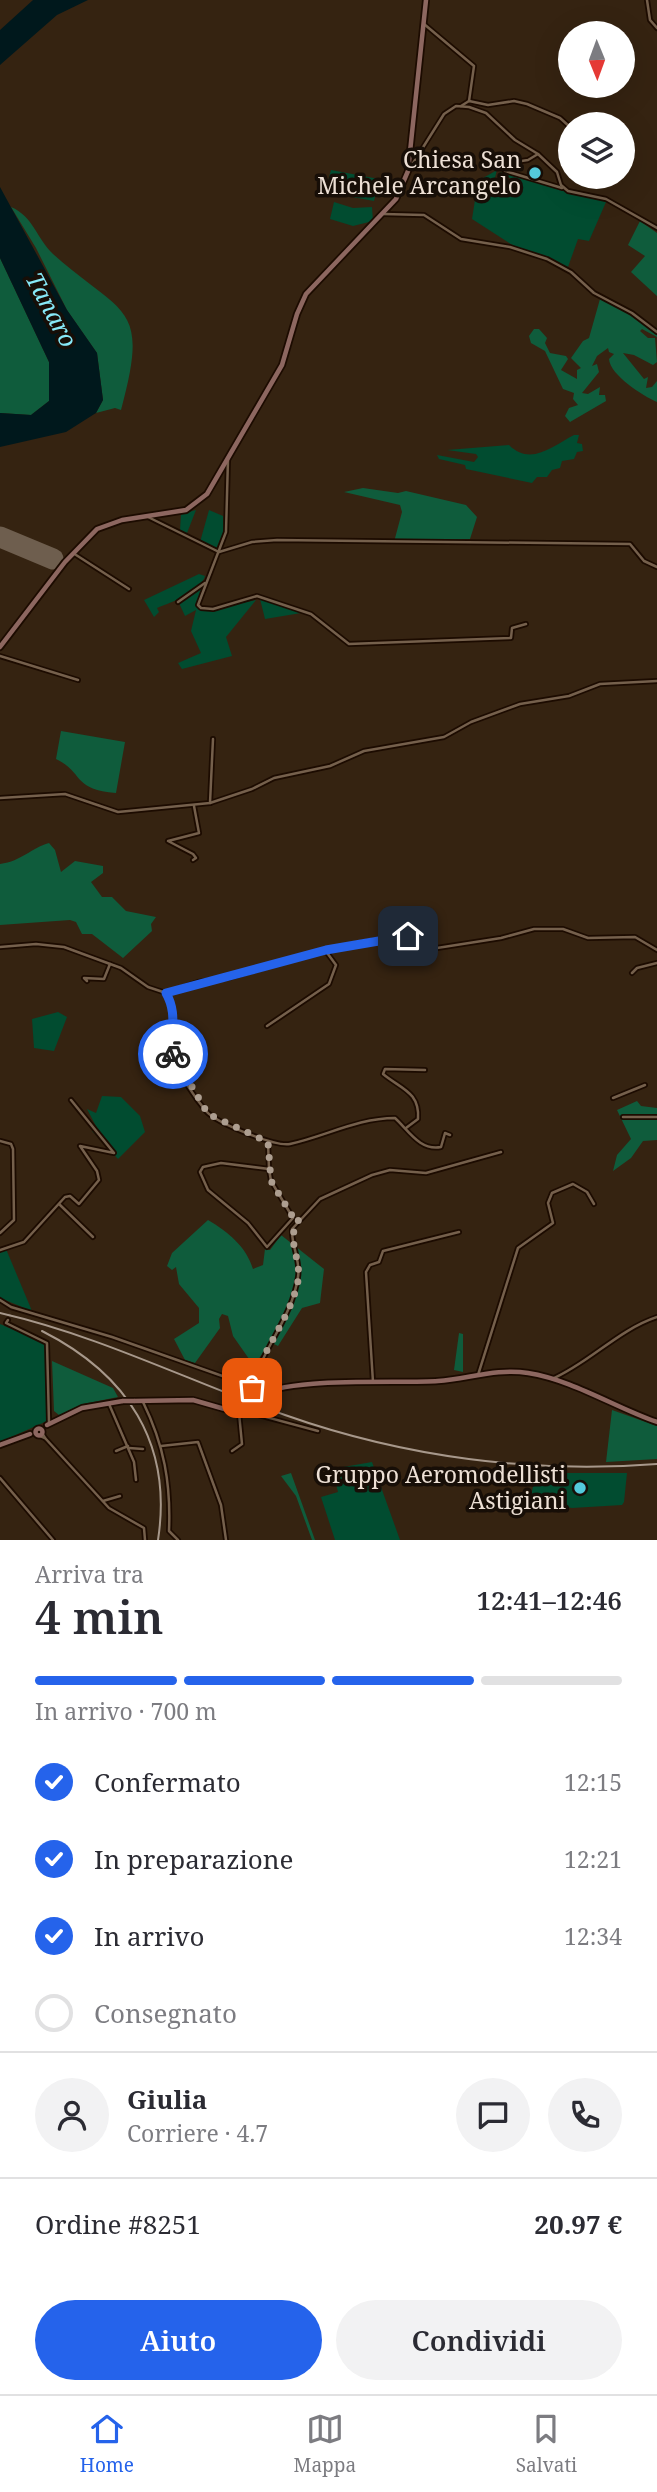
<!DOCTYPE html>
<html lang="it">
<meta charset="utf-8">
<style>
:root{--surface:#fff;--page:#f2f2f3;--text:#2b2b33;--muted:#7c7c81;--line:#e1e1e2;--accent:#2563eb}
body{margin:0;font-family:"Noto Serif",serif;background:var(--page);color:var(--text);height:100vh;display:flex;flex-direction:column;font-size:26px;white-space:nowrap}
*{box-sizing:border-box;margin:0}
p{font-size:23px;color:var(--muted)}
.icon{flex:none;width:38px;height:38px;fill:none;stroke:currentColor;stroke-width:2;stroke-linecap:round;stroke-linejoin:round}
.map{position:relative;height:1540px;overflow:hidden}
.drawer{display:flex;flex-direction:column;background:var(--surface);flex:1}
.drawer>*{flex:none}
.needle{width:46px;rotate:179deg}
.controls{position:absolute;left:558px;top:21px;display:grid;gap:14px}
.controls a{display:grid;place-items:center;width:77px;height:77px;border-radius:50%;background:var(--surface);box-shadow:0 7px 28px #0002;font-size:35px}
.pin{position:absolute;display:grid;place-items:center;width:60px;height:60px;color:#fff;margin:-30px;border-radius:14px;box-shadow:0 4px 10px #0006}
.courier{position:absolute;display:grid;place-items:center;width:70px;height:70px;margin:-35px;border:5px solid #2563eb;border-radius:50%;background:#fff;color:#222;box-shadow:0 2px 9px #0007}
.head em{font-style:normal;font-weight:600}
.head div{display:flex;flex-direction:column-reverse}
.head{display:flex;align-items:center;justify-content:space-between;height:119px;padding:0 35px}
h1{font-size:46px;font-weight:600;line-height:52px}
.bar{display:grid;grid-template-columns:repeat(4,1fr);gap:10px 7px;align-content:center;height:84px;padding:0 35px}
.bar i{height:9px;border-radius:5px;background:var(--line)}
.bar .active{background:var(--accent)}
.bar p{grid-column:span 4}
.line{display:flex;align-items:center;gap:18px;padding:0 35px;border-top:2px solid var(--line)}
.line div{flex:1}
.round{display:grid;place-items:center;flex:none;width:74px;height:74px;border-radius:37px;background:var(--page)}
ol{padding:0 35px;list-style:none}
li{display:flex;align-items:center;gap:21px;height:77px}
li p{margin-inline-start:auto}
li .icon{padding:7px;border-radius:50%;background:var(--accent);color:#fff;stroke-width:4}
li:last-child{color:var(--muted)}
li i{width:38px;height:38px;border:4px solid var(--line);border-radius:50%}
.action{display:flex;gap:14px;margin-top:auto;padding:14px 35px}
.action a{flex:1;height:80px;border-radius:42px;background:var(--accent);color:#fff;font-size:28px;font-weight:600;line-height:80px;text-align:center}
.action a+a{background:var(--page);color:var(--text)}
.menu{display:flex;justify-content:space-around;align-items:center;height:98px;border-top:2px solid var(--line);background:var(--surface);font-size:19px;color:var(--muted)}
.menu a{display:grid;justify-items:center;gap:4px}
.menu .active{color:var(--accent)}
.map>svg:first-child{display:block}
.green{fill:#014c30}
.forest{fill:#0f5c3c}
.water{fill:#00181c}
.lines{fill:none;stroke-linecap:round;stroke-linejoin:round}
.runway{stroke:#6e5e4e;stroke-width:21}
.street-tunnel{stroke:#513f2e;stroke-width:2.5;stroke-dasharray:2.5 1.5;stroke-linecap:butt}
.street-casing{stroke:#1c0b00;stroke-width:6}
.secondary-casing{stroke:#1c0b00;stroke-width:8}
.street{stroke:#75604c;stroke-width:2.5}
.secondary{stroke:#8d6760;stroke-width:4.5}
.rail{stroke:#a7988b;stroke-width:2}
.secondary-bridge-casing{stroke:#1c0b00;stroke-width:8;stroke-linecap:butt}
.secondary-bridge{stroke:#8d6760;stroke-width:4.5}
.done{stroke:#ad9e90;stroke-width:7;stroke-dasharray:0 12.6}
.route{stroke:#2563eb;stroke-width:9}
.poi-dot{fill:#54cadc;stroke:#170e07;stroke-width:2.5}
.labels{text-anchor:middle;stroke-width:7;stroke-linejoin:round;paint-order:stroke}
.poi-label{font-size:23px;fill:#ede0d5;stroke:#170e07;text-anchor:end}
.water-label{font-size:24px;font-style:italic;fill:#87e9f8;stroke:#170e07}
</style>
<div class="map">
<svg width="657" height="1540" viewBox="0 0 657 1540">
<rect width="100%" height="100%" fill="#352311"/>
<g class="green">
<path d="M331,170L379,179L374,201L325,192Z"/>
<path d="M497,170L493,185L518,191L520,184L500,172L606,202L589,241L578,239L568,267L514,246L472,219L478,181Z"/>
<path d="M334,202L353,208L372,207L373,221L353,226L330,219Z"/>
<path d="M574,435H579L577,443L582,444L583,451L577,452L574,459L562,461L560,468L552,470L547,477H537L532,483L466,469L465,465L439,459L437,455L474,462L478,457L476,454L447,450L509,445C531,467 554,445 574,435Z"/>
<path d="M196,510L187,533L180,530L181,514Z"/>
<path d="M209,510L223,516L224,531L216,549L200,542Z"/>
<path d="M199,574L205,576C200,593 172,602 157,608L159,612L154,617L144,600Z"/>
<path d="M202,587L197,606L203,611L256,600L226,637L232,656L182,669L178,663L201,653L191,631L196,610L185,616L179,603Z"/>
<path d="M260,599L301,613L265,619Z"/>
<path d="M58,1012L67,1017L54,1051L34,1048L32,1019Z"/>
<path d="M102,1096L121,1097L140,1116L145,1132L118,1159L92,1131L97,1128L87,1109L96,1113Z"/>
<path d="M6,1249L32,1311L0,1298V1251Z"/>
<path d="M0,1324L45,1343L50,1415L47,1421L0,1442Z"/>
<path d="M372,1462L400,1540H335L321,1497L338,1492L332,1469Z"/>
<path d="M536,1473H627L624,1502L622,1505L572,1508L530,1500Z"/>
</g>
<g class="forest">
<path d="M11,207C33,216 37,239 53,254C124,317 150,303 121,410L115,408L96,413L103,400L97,353L67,310L36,248Z"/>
<path d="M640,221L657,233V296L631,272L645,256L628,245Z"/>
<path d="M0,258L49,362V401L31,415L0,413Z"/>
<path d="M600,299L615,305L657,334V337L642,329L640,331L648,338H655L657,362L653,365L634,355L623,353L644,379L648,377L646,388L652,387L657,381V402C643,396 610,375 609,359L614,354L609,352L608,348L597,356L592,366L597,364L599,372L582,393L588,394L600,387L599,395H605L606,401L570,422L565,416L569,408L578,405L573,399L574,393L563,389L545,351L531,343L529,336L534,329H539L547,338L545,343L550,353L566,356L568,359L561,370L577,379V370L581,368L571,358L583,341L589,338Z"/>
<path d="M363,488L398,493L406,491L466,505L477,517L470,539L394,542L402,512L400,505L344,492Z"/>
<path d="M61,731L125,742L116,793C71,789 85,773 56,759Z"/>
<path d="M49,843L55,850L61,872L75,861L103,866V873L91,882L102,897H112L126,911L156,917L151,924L152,931L123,958L92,934H82L76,922L70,920L0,925V864C22,861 31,848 49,843Z"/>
<path d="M637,1101L641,1106L657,1108V1140L643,1141L631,1158L613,1171L617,1155L631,1139L617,1110Z"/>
<path d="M208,1220C228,1232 246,1246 253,1269L263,1265L265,1249L270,1250L281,1235L324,1269L320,1303L302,1308L278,1346L270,1342L254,1366L233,1336L228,1316L222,1314L219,1319L220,1328L195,1363L185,1360L174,1339L199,1323V1308L179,1284L176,1267L172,1270L167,1266L172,1253Z"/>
<path d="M459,1333L463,1334V1372L454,1370Z"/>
<path d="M52,1361L113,1388L118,1397L83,1404L59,1415L54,1411Z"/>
<path d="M612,1410L657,1426V1459L606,1462Z"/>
<path d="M291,1473L315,1540H312L296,1496L281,1476Z"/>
</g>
<g class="water">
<path d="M33,0H88L57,15L0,65V30Z"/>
<path d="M0,187L67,310L97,353L103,400L96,413L66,432L0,447V413L31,415L49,401V362L0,258Z"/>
</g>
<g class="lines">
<path class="runway" d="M0,537L53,559"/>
<path class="street-tunnel" d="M8,1320L10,1312"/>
<defs>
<g id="street">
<path d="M647,0L650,20L657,28"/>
<path d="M424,24L474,66L469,101"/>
<path d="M461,106L469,101L488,105L514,101L527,104L560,118L570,127"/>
<path d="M538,154L528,160L508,163L505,171L562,188"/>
<path d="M410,168L444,114L456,106L469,107L486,113L515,140L538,154L557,172L561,185L568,191L606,199L657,228"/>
<path d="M383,214L424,215L461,239L510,247L547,259L571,272L594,293L632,313L657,332"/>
<path d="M228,459L226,532L198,605L201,608L213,609L257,596L311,614L349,644L511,638L512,628L526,624"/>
<path d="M148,517L219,552L252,542L277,540L630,544L644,561L657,567"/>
<path d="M73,553L129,589"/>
<path d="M178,602L205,583"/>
<path d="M0,656L78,680"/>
<path d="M0,798L65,794L118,812L210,803L252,789L274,778L330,766L364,751L444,737L471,722L520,704L569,696L600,684L657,681"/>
<path d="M210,803L213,739"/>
<path d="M193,860L196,858L193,854L168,841L199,833L194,806"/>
<path d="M0,947L36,944L64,947L121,968L148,987L166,993L198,982L228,978L325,950L376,940L408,936L429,947L437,948L501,938L534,929H563L588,938L635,937L657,950"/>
<path d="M632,973L637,968L657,963"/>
<path d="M87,981L84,978L104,979L110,964"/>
<path d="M166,993C182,1019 165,1035 175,1061C181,1077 195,1098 206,1111C216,1123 276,1147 290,1144C326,1136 358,1118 395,1118C409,1131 420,1151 441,1147L445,1133L450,1135"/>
<path d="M267,1026L329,984L336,965L325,950"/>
<path d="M613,1098L645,1085"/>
<path d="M623,1117H657"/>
<path d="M406,1128L418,1119C420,1092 401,1089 383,1074L385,1069L425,1070"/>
<path d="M0,1141L11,1144L13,1149L14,1220L0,1233"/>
<path d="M268,1142L269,1169L221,1163L203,1167L200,1172L208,1190L248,1223L267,1247L293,1218L271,1181L269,1169"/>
<path d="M59,1204L93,1237"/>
<path d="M0,1250L24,1242L65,1197L70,1196L79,1204L99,1180L97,1171L80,1146L114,1153L71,1100"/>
<path d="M0,1300L11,1307L112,1337L265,1391"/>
<path d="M8,1320L6,1323L47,1343L49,1422"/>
<path d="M478,1375L518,1248L553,1223L548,1203L552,1193L573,1184L587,1192L594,1204"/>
<path d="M552,1379C589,1363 618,1330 657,1317"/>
<path d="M373,1382L366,1272L370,1265L379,1262L383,1251L459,1232"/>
<path d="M252,1388C262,1349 292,1318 298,1277C301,1261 291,1245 292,1229L320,1199L372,1175L390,1170L426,1173L501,1152"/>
<path d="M143,1402C164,1445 171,1483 169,1531L178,1540"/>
<path d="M109,1404L134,1462L136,1480"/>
<path d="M251,1413L318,1431"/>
<path d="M40,1436L45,1438L42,1433"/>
<path d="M45,1438L109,1508L144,1528L145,1540"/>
<path d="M161,1446L198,1442L221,1505L226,1540"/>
<path d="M129,1448L143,1449"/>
<path d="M116,1451L128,1446"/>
<path d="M232,1451L242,1444L239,1413"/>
<path d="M0,1478L53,1540"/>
<path d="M103,1501L120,1496"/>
</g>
<g id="secondary">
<path d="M0,647L65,562L97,529L122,520L186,510L207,494L282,365L297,314L306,294L396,199L408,171L426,0"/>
<path d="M259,1397C280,1376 404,1384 438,1381C468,1379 497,1368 528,1373C573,1380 614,1407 657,1422"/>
<path d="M134,1401L193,1400L242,1414L251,1413L254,1409"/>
<path d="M47,1425L82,1408L123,1401"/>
<circle cx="39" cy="1432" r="3.5"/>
<path d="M0,1445L30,1434"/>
</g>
</defs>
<use href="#street" class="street-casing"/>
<use href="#secondary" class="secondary-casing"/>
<use href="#street" class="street"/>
<use href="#secondary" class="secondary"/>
<g class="rail">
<path d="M0,1313C100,1336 189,1381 285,1415C404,1457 532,1474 657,1464"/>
<path d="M42,1331C127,1374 173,1443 158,1540"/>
</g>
<defs>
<g id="secondary-bridge">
<path d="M123,1401H134"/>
<path d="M254,1409L259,1397"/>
</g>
</defs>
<use href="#secondary-bridge" class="secondary-bridge-casing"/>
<use href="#secondary-bridge" class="secondary-bridge"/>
</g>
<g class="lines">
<path class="done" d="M173,1054L208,1114L268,1142L271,1181L293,1217L300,1218C284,1239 302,1257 298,1281C290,1320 261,1350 252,1388"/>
<path class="route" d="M173,1054C170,1031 178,1014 166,993L326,950L408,936"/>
</g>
<g class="poi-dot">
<circle cx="535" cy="173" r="7"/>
<circle cx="580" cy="1488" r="7"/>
</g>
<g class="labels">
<g class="poi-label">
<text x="521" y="168">Chiesa San<tspan x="521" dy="26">Michele Arcangelo</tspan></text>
<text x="566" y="1483">Gruppo Aeromodellisti<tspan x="566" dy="26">Astigiani</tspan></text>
</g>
<g class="water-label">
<text transform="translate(51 310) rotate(62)" y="8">Tanaro</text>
</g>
</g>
</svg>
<div class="controls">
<a><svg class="needle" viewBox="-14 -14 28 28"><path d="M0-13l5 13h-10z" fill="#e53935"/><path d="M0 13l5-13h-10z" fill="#7c7c81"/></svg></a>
<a><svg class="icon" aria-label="layers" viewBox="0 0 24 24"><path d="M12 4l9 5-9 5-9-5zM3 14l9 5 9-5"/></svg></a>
</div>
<div class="pin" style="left:252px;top:1388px;background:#ea580c"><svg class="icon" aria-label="bag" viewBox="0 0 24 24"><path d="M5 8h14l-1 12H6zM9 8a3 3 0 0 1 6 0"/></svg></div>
<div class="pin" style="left:408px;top:936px;background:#1f2937"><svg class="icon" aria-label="home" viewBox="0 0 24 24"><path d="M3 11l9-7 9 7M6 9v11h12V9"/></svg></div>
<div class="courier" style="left:173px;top:1054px"><svg class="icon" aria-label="bike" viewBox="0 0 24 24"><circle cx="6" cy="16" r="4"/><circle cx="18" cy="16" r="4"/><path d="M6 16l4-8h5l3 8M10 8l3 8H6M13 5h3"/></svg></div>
</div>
<section class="drawer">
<div class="head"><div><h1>4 min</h1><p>Arriva tra</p></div><em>12:41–12:46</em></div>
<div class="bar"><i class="active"></i><i class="active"></i><i class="active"></i><i></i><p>In arrivo · 700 m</p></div>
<ol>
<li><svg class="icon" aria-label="check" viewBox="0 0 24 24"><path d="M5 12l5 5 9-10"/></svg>Confermato<p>12:15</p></li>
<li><svg class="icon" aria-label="check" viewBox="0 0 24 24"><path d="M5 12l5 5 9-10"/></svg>In preparazione<p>12:21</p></li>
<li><svg class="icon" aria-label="check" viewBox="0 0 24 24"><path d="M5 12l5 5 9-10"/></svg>In arrivo<p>12:34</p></li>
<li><i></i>Consegnato</li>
</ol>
<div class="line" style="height:126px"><a class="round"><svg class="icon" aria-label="person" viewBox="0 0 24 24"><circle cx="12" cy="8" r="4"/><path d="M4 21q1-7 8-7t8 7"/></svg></a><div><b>Giulia</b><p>Corriere · 4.7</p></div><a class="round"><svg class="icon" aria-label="chat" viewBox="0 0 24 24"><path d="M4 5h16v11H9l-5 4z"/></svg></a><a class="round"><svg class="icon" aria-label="phone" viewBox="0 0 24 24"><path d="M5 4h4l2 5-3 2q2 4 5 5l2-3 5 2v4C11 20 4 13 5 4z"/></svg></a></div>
<div class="line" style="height:91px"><div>Ordine #8251</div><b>20.97 €</b></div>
<div class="action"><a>Aiuto</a><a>Condividi</a></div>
</section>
<nav class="menu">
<a class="active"><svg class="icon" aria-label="home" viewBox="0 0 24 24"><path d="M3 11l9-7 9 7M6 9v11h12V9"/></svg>Home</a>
<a><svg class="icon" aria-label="map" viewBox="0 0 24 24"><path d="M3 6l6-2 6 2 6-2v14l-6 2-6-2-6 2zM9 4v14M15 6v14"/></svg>Mappa</a>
<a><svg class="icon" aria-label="saved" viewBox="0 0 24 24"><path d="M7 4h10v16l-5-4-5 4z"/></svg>Salvati</a>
</nav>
